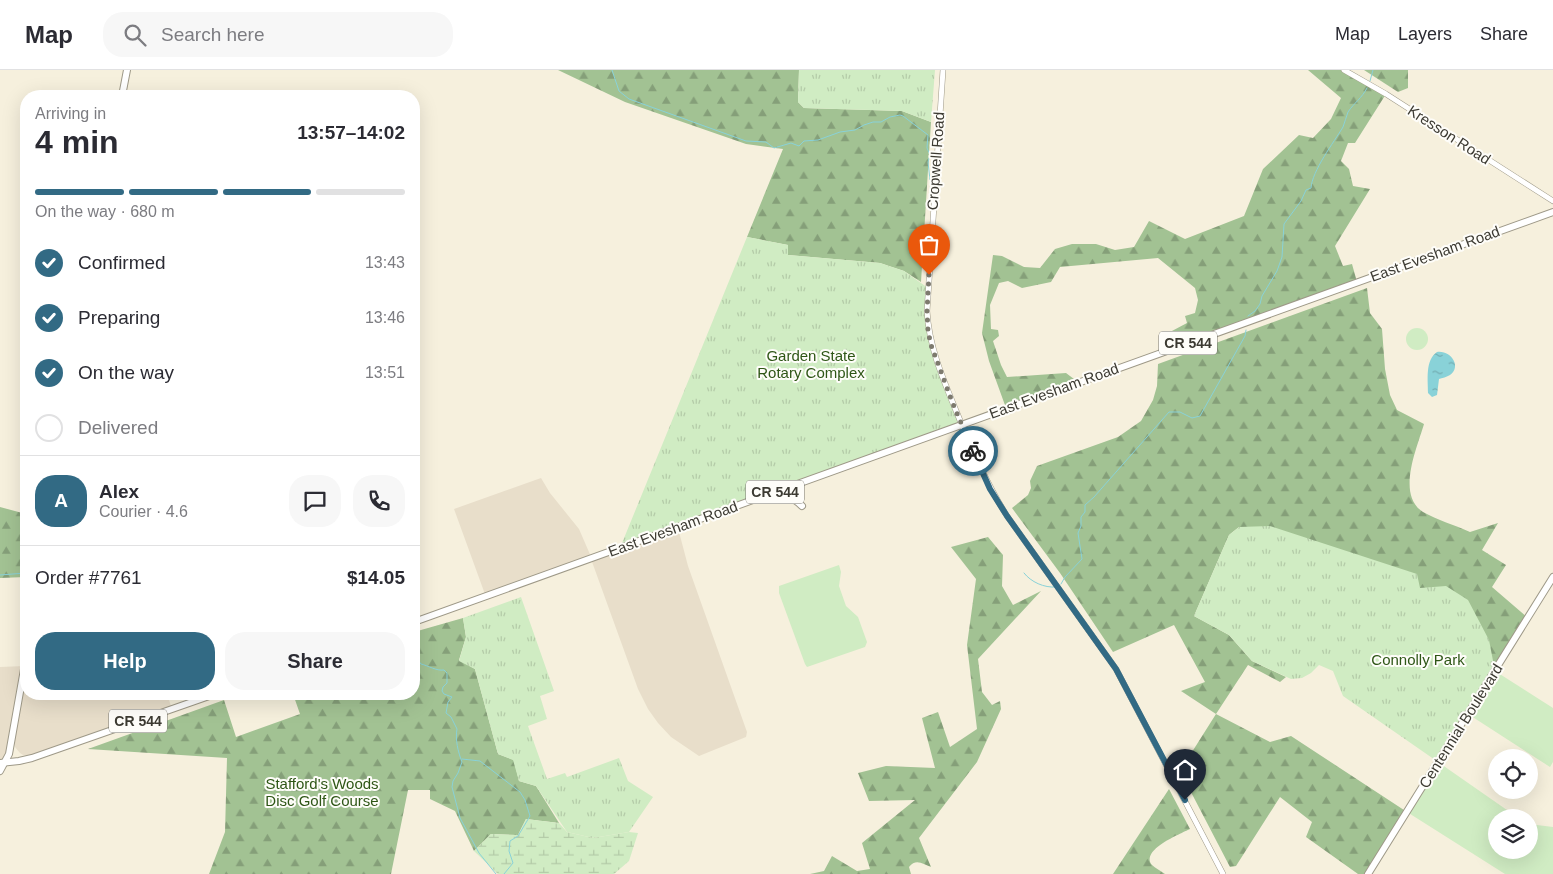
<!DOCTYPE html>
<meta charset="utf-8">
<style>
:root{--surface:#fff;--page:#f7f7f7;--text:#2b2b33;--muted:#7c7c81;--line:#e1e1e2;--accent:#326a84}
body{margin:0;font-family:Arial,sans-serif;background:var(--page);color:var(--text);height:100vh;display:flex;flex-direction:column;font-size:19px;white-space:nowrap}
*{box-sizing:border-box;margin:0}
p{font-size:16px;color:var(--muted)}
.icon{flex:none;width:28px;height:28px;fill:none;stroke:currentColor;stroke-width:2;stroke-linecap:round;stroke-linejoin:round}
.map{position:relative;flex:1;overflow:hidden}
.panel{position:absolute;left:20px;top:20px;width:400px;height:610px;display:flex;flex-direction:column;background:var(--surface);border-radius:20px;box-shadow:0 5px 20px #0002}
.panel>*{flex:none}
.fabs{position:absolute;left:1488px;top:679px;display:grid;gap:10px}
.fabs a{display:grid;place-items:center;width:50px;height:50px;border-radius:50%;background:var(--surface);box-shadow:0 5px 20px #0002;font-size:25px}
.pin{position:absolute;display:grid;place-items:center;width:42px;height:42px;color:#fff;margin:-51px -21px;border-radius:50% 50% 50% 0;rotate:-45deg;box-shadow:0 0 5px #0007}
.pin .icon{rotate:45deg}
.courier{position:absolute;display:grid;place-items:center;width:50px;height:50px;margin:-25px;border:4px solid #326a84;border-radius:50%;background:#fff;color:#222;box-shadow:0 1px 6px #0007}
.summary em{font-style:normal;font-weight:700}
.summary div{display:flex;flex-direction:column-reverse}
.summary{display:flex;align-items:center;justify-content:space-between;height:85px;padding:0 15px}
h1{font-size:32px;font-weight:700;line-height:38px}
.bar{display:grid;grid-template-columns:repeat(4,1fr);gap:8px 5px;align-content:center;height:60px;padding:0 15px}
.bar i{height:6px;border-radius:4px;background:var(--line)}
.bar .on{background:var(--accent)}
.bar p{grid-column:span 4}
.line{display:flex;align-items:center;gap:12px;padding:0 15px;border-top:1px solid var(--line)}
.line div{flex:1}
.round{display:grid;place-items:center;flex:none;width:52px;height:52px;border-radius:20px;background:var(--page)}
ol{padding:0 15px;list-style:none}
li{display:flex;align-items:center;gap:15px;height:55px}
li p{margin-inline-start:auto}
li .icon{padding:5px;border-radius:50%;background:var(--accent);color:#fff;stroke-width:4}
li:last-child{color:var(--muted)}
li i{width:28px;height:28px;border:2px solid var(--line);border-radius:50%}
.cta{display:flex;gap:10px;margin-top:auto;padding:10px 15px}
.cta a{flex:1;height:58px;border-radius:20px;background:var(--accent);color:#fff;font-size:20px;font-weight:700;line-height:58px;text-align:center}
.cta a+a{background:var(--page);color:var(--text)}
header{display:flex;align-items:center;gap:30px;box-sizing:border-box;height:70px;padding:0 25px;background:var(--surface);border-bottom:1px solid var(--line)}
header strong{font-size:24px}
nav{display:flex;gap:28px;margin-inline-start:auto;font-size:18px}
.search{width:350px;height:45px;background:var(--page);display:flex;align-items:center;gap:12px;box-sizing:border-box;padding:0 18px;border-radius:20px;color:var(--muted);font-size:19px}
.map>svg:first-child{display:block}
.commercial{fill:#e8deca}
.green{fill:#d0ecc3}
.forest{fill:url(#forest-firs)}
.wetland{fill:url(#wetland-marsh)}
.park{fill:url(#park-tufts)}
.water{fill:url(#water-ripples)}
.lines{fill:none;stroke-linecap:round;stroke-linejoin:round}
.stream{stroke:#89d2d8;stroke-width:1}
.minor-casing{stroke:#9e9988;stroke-width:6}
.major-casing{stroke:#9e9988;stroke-width:8}
.minor{stroke:#fff;stroke-width:5}
.major{stroke:#fff;stroke-width:6}
.done{stroke:#7d7a6e;stroke-width:5;stroke-dasharray:0 9}
.route{stroke:#326a84;stroke-width:6}
.labels{text-anchor:middle;stroke-width:4;stroke-linejoin:round;paint-order:stroke}
.shield{fill:#fefdf9;stroke:#76746e;stroke-width:1}
.shield-label{font-size:14px;font-weight:bold;fill:#3c3a32}
.street-label{font-size:15px;fill:#3c3a32;stroke:#fefdf9}
.park-label{font-size:15px;fill:#2e5616;stroke:#fefdf9}
</style>
<header>
<strong>Map</strong>
<div class="search"><svg class="icon" aria-label="search" viewBox="0 0 24 24"><circle cx="10" cy="10" r="6"/><path d="M15 15l6 6"/></svg>Search here</div>
<nav><a>Map</a><a>Layers</a><a>Share</a></nav>
</header>
<div class="map">
<svg width="1553" height="804" viewBox="0 0 1553 804">
<defs>
<pattern id="forest-firs" width="22" height="20" patternUnits="userSpaceOnUse" patternTransform="scale(1.25)"><rect width="22" height="20" fill="#a2c293"/><path d="M5 1l3.5 6h-7zM16 11l3.5 6h-7z" fill="#859f79"/></pattern>
<pattern id="wetland-marsh" width="20" height="14" patternUnits="userSpaceOnUse" patternTransform="scale(1.25)"><rect width="20" height="14" fill="#d0ecc3"/><path d="M1 5h8M5 5V1M11 12h8M15 12V8" fill="none" stroke="#b4cba8"/></pattern>
<pattern id="park-tufts" width="24" height="20" patternUnits="userSpaceOnUse" patternTransform="scale(1.25)"><rect width="24" height="20" fill="#d0ecc3"/><path d="M3 7l-1-3M5 7V3M7 7l1-3M15 17l-1-3M17 17v-4M19 17l1-3" fill="none" stroke="#b4cba8"/></pattern>
<pattern id="water-ripples" width="26" height="14" patternUnits="userSpaceOnUse" patternTransform="scale(1.25)"><rect width="26" height="14" fill="#89d2d8"/><path d="M2 4q2-2 4 0t4 0M15 11q2-2 4 0t4 0" fill="none" stroke="#71abb0"/></pattern>
</defs>
<rect width="100%" height="100%" fill="#f6f0dd"/>
<g class="commercial">
<path d="M541,408L550,423L579,459L592,489L678,458L688,496L747,662L746,667L699,686L671,667L658,653L648,639L638,619L591,489L486,527L454,439Z"/>
<path d="M26,588V624H167L172,639L37,686L23,685L20,683L15,677L13,668L9,684L0,693V597L25,596Z"/>
</g>
<g class="green">
<circle cx="1417" cy="269" r="11"/>
<path d="M839,495L841,502L839,516L846,536L858,547L867,572L865,577L807,597L805,594L779,523V516Z"/>
<path d="M1495,601L1553,638V692L1550,697L1468,644Z"/>
<path d="M1438,692L1517,747L1496,748V780H1529V754L1553,757V804H1505L1407,742Z"/>
</g>
<g class="forest">
<path d="M558,0H799L798,32L804,38L902,41L931,52L921,212L904,201L880,193L788,185V175L747,167L783,79L746,74L625,32Z"/>
<path d="M1308,0H1344L1386,24L1355,73H1348L1341,91L1349,99L1353,116L1370,119L1335,176L1343,196L1352,194L1357,212L1174,278L1170,262L1187,253L1185,246L1195,243L1198,230L1195,218L1158,188L1060,197L1051,212L1022,218L1008,211L999,213L990,235L991,259L998,260L999,266L993,271L1001,295L1007,307L1066,303L1078,312L1006,338L989,291L982,263L993,185L1002,186L1024,197L1040,198L1055,179L1072,174H1096L1115,180L1134,177L1149,151L1185,169L1244,146L1263,99L1299,65L1313,68L1331,49L1341,28Z"/>
<path d="M1364,0H1408V18L1398,22Z"/>
<path d="M1367,218L1370,243L1382,259L1385,299L1390,325L1397,340L1424,354C1417,378 1396,425 1423,442C1437,450 1455,455 1470,462L1498,453L1482,480L1506,495L1492,517L1528,548L1495,601L1420,518L1239,457L1229,465L1194,546L1229,565L1252,591L1286,607L1280,612L1248,595L1216,644L1270,672L1291,666L1407,742L1368,804H1358L1306,767L1312,752L1280,727L1236,796L1230,797L1180,701L1216,644L1181,621L1205,612L1174,555L1113,582L1060,503L1012,438L1028,425L1031,418L1030,411L1037,396L1118,367L1141,351L1153,330L1157,316L1158,294Z"/>
<path d="M0,437L26,444V507L0,508Z"/>
<path d="M988,467L1003,485L1002,516L1013,535L1041,521L978,589L982,622L992,635L1000,631L1001,639L977,692L919,768L931,797C923,794 916,788 909,797L911,804H810L824,801L832,786L857,801L870,799L862,773L915,730L869,731L858,703L886,696L935,698L922,648L938,642L950,677L977,659L967,575L976,509L951,477Z"/>
<path d="M463,548L466,567L459,590L475,599L498,684L514,690L519,711L536,716L559,753L526,749L518,765L491,764L474,781L455,741L430,729V720H408L391,804H209L225,762L227,688L88,679L224,630L236,667L300,644L293,624H414V562Z"/>
<path d="M1169,719L1190,759C1180,764 1140,780 1152,795C1155,798 1161,801 1165,804H1113Z"/>
</g>
<path class="wetland" d="M526,749L559,753L567,762L593,768L629,762L638,763L629,791L614,804H498L474,781L491,764L518,765Z"/>
<g class="park">
<path d="M799,0H935L931,52L902,41L804,38L798,32Z"/>
<path d="M747,167L788,175V185L880,193L904,201L928,218V261L962,355L620,478Z"/>
<path d="M1270,456L1417,504L1420,518L1446,516L1468,530L1489,570L1495,601L1438,692L1343,626L1333,601L1319,595L1311,603L1302,608L1291,609L1252,591L1229,565L1194,546L1229,465L1239,457Z"/>
<path d="M521,527L554,621L540,626L547,649L528,656L547,709L565,703L567,707L619,688L628,711L653,727L629,762L593,768L567,762L536,716L519,711L513,690L498,684L475,599L459,591L466,567L463,548Z"/>
</g>
<path class="water" d="M1437,282C1451,280 1462,297 1450,305C1447,307 1442,308 1439,309L1437,325L1432,327L1428,323C1428,310 1425,290 1437,282Z"/>
<g class="lines">
<g class="stream">
<path d="M612,0L619,21L629,29L746,71L766,72L774,78L791,73L799,76L804,71L818,70L840,62L855,60L864,55L873,52H881L890,47L900,45L903,46L928,65L927,78L930,85L928,92L930,110H933"/>
<path d="M1370,11L1373,0"/>
<path d="M1248,246L1255,241L1260,234L1262,226L1277,201L1282,187L1284,154L1301,131L1306,120L1311,118C1312,101 1334,72 1343,57C1345,52 1346,47 1348,42C1354,33 1362,28 1367,18"/>
<path d="M1024,503C1031,512 1044,518 1056,517"/>
<path d="M0,505L26,503"/>
<path d="M1061,514L1065,507L1082,489L1078,463L1081,456V447L1085,442V435L1094,427L1169,342H1180L1192,348L1200,346L1245,266L1246,260"/>
<path d="M414,581L417,585V589L421,594C429,596 436,601 444,600L447,603V613L443,617L442,621L444,624L452,627L448,632L446,643L451,647L457,659C455,669 458,682 462,692L458,703L453,711L452,717L460,748L479,783L496,804"/>
<path d="M462,689L480,691L520,722L525,730L530,746L518,766L510,771L509,781L513,793L504,804"/>
</g>
<defs>
<g id="minor">
<path d="M943,0L927,241C929,277 943,309 957,343C971,378 986,413 1007,446L1116,599L1223,804"/>
<path d="M1344,0L1386,24L1553,131"/>
</g>
<g id="major">
<path d="M122,26L127,0"/>
<path d="M759,430C780,430 784,419 802,436"/>
<path d="M414,552L1553,142"/>
<path d="M0,693L19,691L32,688L215,624"/>
<path d="M0,701L9,684L26,588"/>
<path d="M1368,804L1553,507"/>
</g>
</defs>
<use href="#minor" class="minor-casing"/>
<use href="#major" class="major-casing"/>
<use href="#minor" class="minor"/>
<use href="#major" class="major"/>
</g>
<g class="lines">
<path class="done" d="M929,205L927,241L928,261L931,275L953,334L973,381"/>
<path class="route" d="M973,381L990,419L1007,446L1116,599L1185,730"/>
</g>
<g class="labels">
<g class="shield">
<rect x="1159" y="261.5" width="58" height="23" rx="4"/>
<rect x="746" y="410.5" width="58" height="23" rx="4"/>
<rect x="109" y="639.5" width="58" height="23" rx="4"/>
</g>
<g class="shield-label">
<text x="1188" y="278">CR 544</text>
<text x="775" y="427">CR 544</text>
<text x="138" y="656">CR 544</text>
</g>
<g class="street-label">
<text transform="translate(1449 65) rotate(33)" y="5">Kresson Road</text>
<text transform="translate(936 91) rotate(-86)" y="5">Cropwell Road</text>
<text transform="translate(1435 184) rotate(-20)" y="5">East Evesham Road</text>
<text transform="translate(1054 321) rotate(-20)" y="5">East Evesham Road</text>
<text transform="translate(673 459) rotate(-20)" y="5">East Evesham Road</text>
<text transform="translate(1461 656) rotate(-58)" y="5">Centennial Boulevard</text>
</g>
<g class="park-label">
<text x="811" y="291">Garden State<tspan x="811" dy="17">Rotary Complex</tspan></text>
<text x="1418" y="595">Connolly Park</text>
<text x="322" y="719">Stafford's Woods<tspan x="322" dy="17">Disc Golf Course</tspan></text>
</g>
</g>
</svg>
<div class="fabs">
<a><svg class="icon" aria-label="locate" viewBox="0 0 24 24"><circle cx="12" cy="12" r="6"/><path d="M12 2v4M12 18v4M2 12h4M18 12h4"/></svg></a>
<a><svg class="icon" aria-label="layers" viewBox="0 0 24 24"><path d="M12 4l9 5-9 5-9-5zM3 14l9 5 9-5"/></svg></a>
</div>
<div class="pin" style="left:929px;top:205px;background:#ea580c"><svg class="icon" aria-label="bag" viewBox="0 0 24 24"><path d="M5 8h14l-1 12H6zM9 8a3 3 0 0 1 6 0"/></svg></div>
<div class="pin" style="left:1185px;top:730px;background:#1f2937"><svg class="icon" aria-label="home" viewBox="0 0 24 24"><path d="M3 11l9-7 9 7M6 9v11h12V9"/></svg></div>
<div class="courier" style="left:973px;top:381px"><svg class="icon" aria-label="bike" viewBox="0 0 24 24"><circle cx="6" cy="16" r="4"/><circle cx="18" cy="16" r="4"/><path d="M6 16l4-8h5l3 8M10 8l3 8H6M13 5h3"/></svg></div>
<section class="panel">
<div class="summary"><div><h1>4 min</h1><p>Arriving in</p></div><em>13:57–14:02</em></div>
<div class="bar"><i class="on"></i><i class="on"></i><i class="on"></i><i></i><p>On the way · 680 m</p></div>
<ol>
<li><svg class="icon" aria-label="check" viewBox="0 0 24 24"><path d="M5 12l5 5 9-10"/></svg>Confirmed<p>13:43</p></li>
<li><svg class="icon" aria-label="check" viewBox="0 0 24 24"><path d="M5 12l5 5 9-10"/></svg>Preparing<p>13:46</p></li>
<li><svg class="icon" aria-label="check" viewBox="0 0 24 24"><path d="M5 12l5 5 9-10"/></svg>On the way<p>13:51</p></li>
<li><i></i>Delivered</li>
</ol>
<div class="line" style="height:90px"><b class="round" style="background:var(--accent);color:#fff">A</b><div><b>Alex</b><p>Courier · 4.6</p></div><a class="round"><svg class="icon" aria-label="chat" viewBox="0 0 24 24"><path d="M4 5h16v11H9l-5 4z"/></svg></a><a class="round"><svg class="icon" aria-label="phone" viewBox="0 0 24 24"><path d="M5 4h4l2 5-3 2q2 4 5 5l2-3 5 2v4C11 20 4 13 5 4z"/></svg></a></div>
<div class="line" style="height:65px"><div>Order #7761</div><b>$14.05</b></div>
<div class="cta"><a>Help</a><a>Share</a></div>
</section>
</div>
